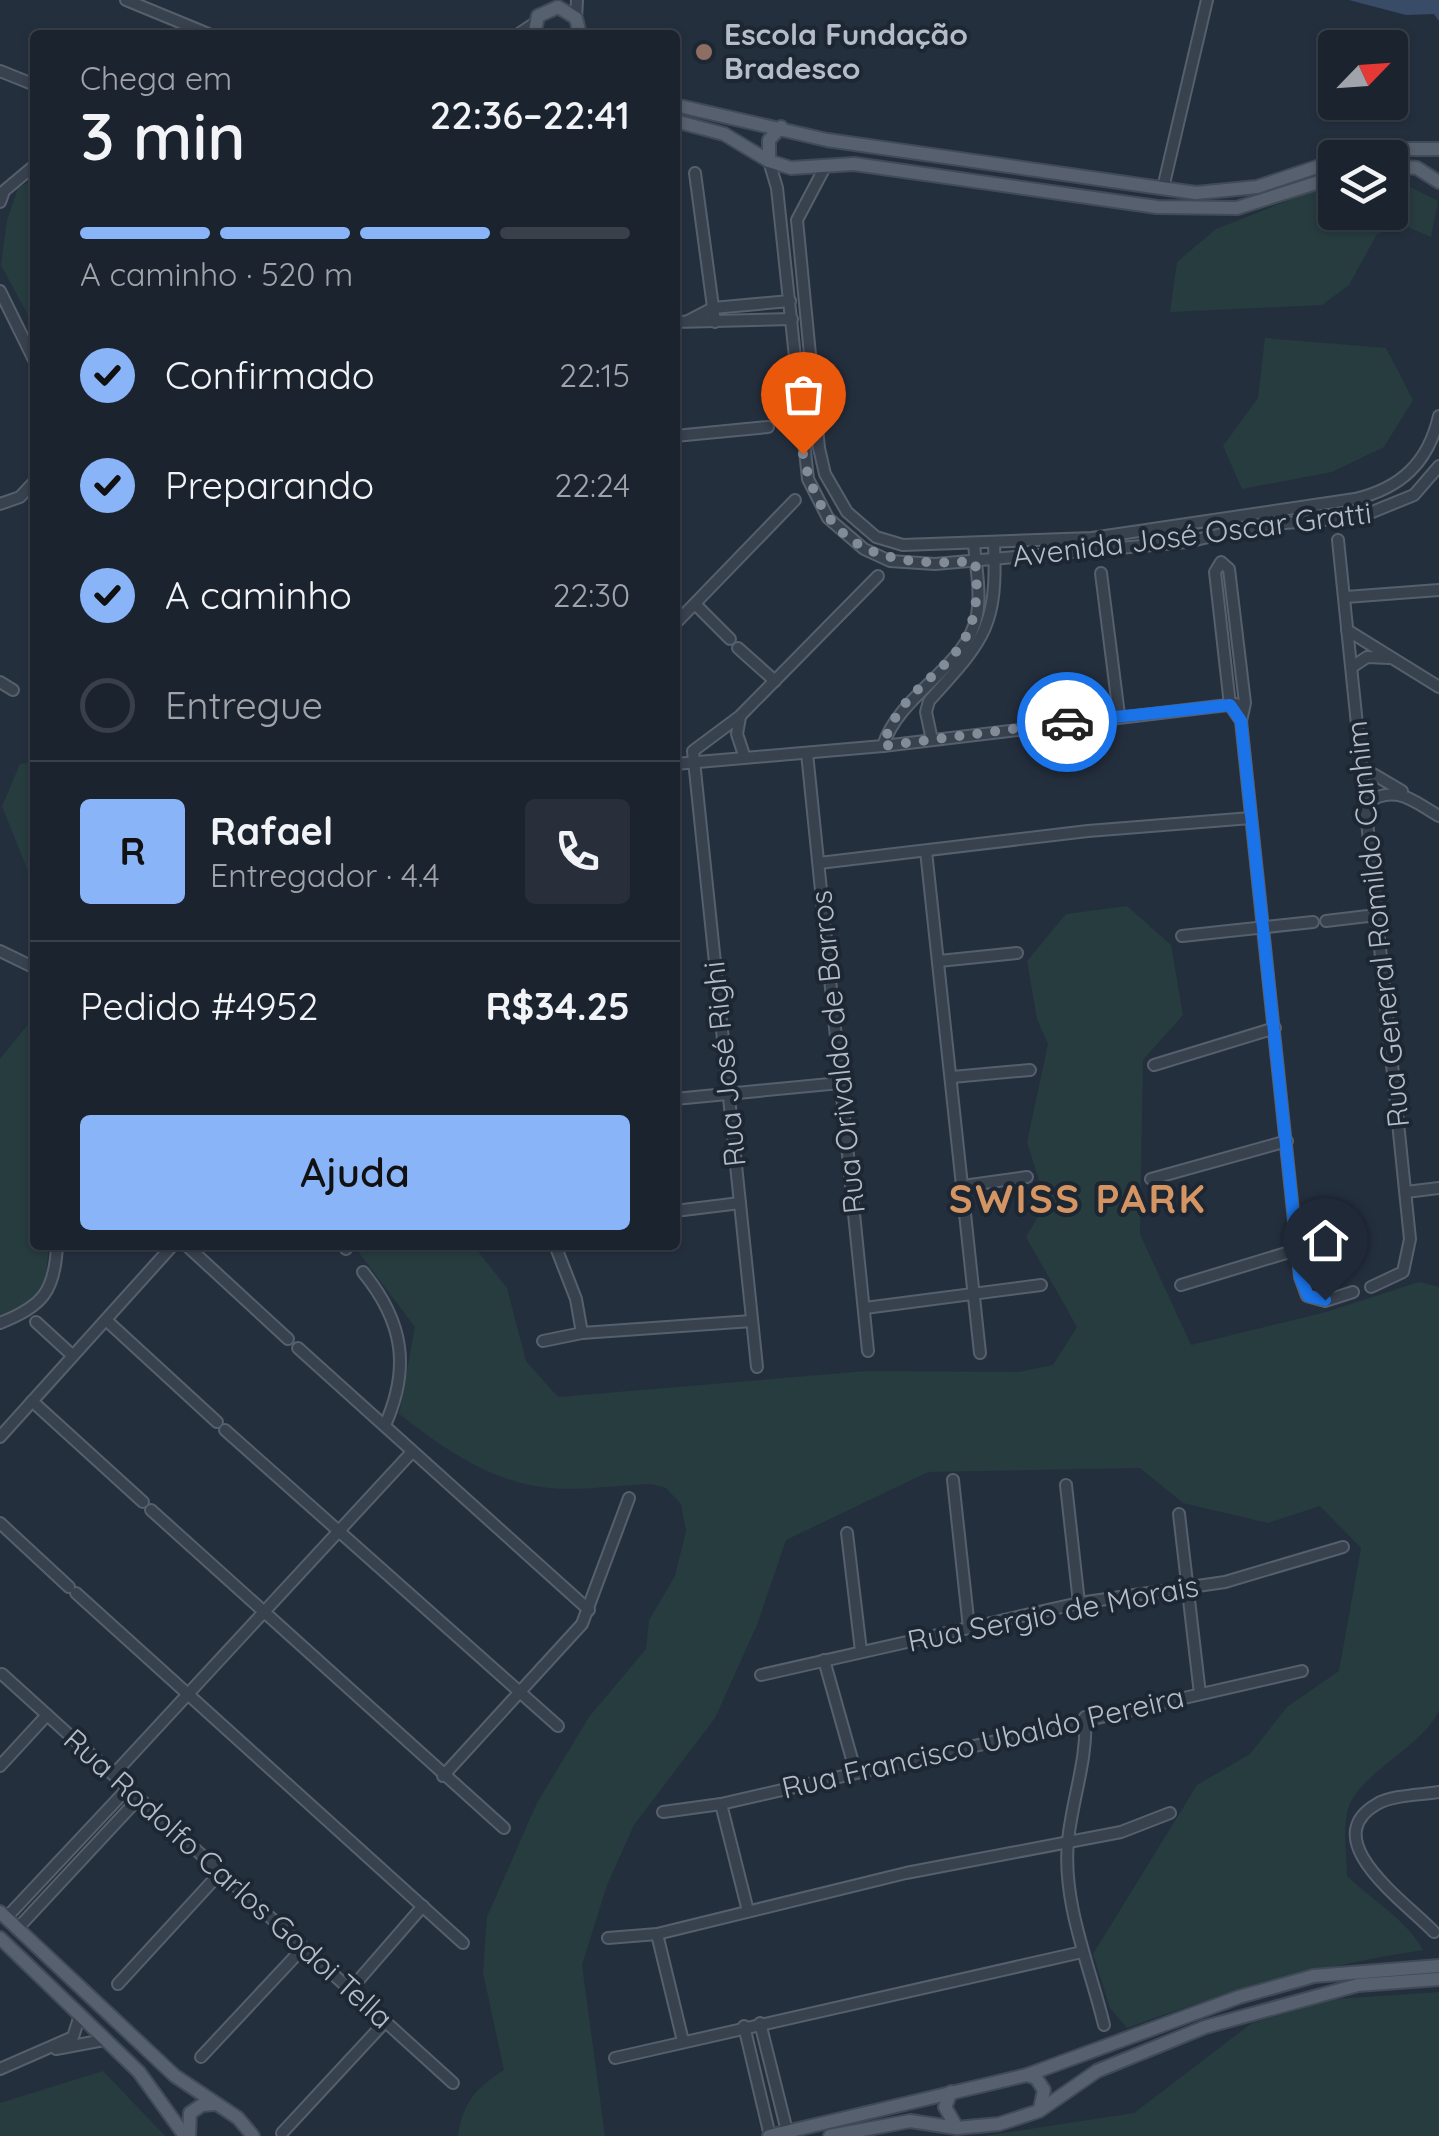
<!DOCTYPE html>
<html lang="pt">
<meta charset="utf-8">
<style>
:root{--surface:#1b232e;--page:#282f3a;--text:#f1f3f6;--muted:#a0a4aa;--line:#39404a;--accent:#8ab4f8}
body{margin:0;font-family:Quicksand,sans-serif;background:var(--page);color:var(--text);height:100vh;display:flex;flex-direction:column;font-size:38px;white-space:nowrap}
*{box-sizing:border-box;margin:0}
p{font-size:32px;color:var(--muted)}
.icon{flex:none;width:55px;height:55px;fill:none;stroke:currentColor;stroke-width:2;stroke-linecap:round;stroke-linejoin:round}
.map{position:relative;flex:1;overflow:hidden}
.drawer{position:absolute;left:30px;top:30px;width:650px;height:1220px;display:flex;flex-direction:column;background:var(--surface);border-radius:10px;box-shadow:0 2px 8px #0004,0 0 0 2px var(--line)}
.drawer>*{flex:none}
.needle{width:65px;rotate:65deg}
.fabs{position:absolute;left:1318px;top:30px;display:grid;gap:20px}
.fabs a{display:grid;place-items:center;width:90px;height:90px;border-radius:10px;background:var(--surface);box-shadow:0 2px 8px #0004,0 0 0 2px var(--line);font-size:50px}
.pin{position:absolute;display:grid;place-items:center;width:85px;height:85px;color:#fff;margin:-102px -42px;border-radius:50% 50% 50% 0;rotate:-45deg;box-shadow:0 0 10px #0007}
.pin .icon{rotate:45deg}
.courier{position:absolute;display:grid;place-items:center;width:100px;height:100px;margin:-50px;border:8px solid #1a73e8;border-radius:50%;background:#fff;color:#222;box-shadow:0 2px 12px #0007}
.head em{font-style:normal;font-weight:600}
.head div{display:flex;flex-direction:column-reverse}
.head{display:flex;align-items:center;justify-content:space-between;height:170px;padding:0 50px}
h1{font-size:65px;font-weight:600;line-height:75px}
.bar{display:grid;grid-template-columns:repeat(4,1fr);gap:15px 10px;align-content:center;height:120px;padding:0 50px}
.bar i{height:12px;border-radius:8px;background:var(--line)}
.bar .selected{background:var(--accent)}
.bar p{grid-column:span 4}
.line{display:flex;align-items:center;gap:25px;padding:0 50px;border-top:2px solid var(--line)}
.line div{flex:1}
.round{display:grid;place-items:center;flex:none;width:105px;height:105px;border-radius:10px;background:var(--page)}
ol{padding:0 50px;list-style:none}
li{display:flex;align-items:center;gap:30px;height:110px}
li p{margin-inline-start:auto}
li .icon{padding:10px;border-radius:50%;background:var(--accent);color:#111;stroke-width:4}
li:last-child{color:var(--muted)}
li i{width:55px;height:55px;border:5px solid var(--line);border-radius:50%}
.cta{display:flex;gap:20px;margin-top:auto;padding:20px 50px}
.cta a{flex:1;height:115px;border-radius:10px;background:var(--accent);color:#111;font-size:40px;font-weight:600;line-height:115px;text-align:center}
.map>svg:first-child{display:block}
.green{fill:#263c3f}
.water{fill:#394c67}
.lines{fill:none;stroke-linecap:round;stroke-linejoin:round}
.minor-casing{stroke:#565f6c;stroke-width:14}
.major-casing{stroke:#414a57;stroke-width:16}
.minor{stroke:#38414e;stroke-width:10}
.major{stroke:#56606e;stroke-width:12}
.done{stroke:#828b98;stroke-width:10;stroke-dasharray:0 18}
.route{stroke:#1a73e8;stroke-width:12}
.education-dot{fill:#8d6e63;stroke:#1d2633;stroke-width:4}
.labels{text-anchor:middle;stroke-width:8;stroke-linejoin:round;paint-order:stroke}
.poi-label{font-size:30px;font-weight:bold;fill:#b4bcc9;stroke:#1d2633;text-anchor:start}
.street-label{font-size:30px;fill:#b4bcc9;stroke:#1d2633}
.district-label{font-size:40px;font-weight:bold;letter-spacing:2.5px;fill:#d59563;stroke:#1d2633}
</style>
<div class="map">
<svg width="1439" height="2136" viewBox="0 0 1439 2136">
<rect width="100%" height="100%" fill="#242f3e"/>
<g class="green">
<path d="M1390,177L1438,201L1431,237L1403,225L1377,234L1349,285L1322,305L1170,312L1177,262L1216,229L1335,182V212H1390Z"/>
<path d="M35,179V328L1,265L7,220L18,188Z"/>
<path d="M1265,338L1386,348L1413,400L1384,447L1332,472L1242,489L1223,446L1258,398Z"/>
<path d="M35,761V889L2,806L20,764Z"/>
<path d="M1127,906L1171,945L1183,1015L1143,1060L1140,1234L1191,1345L1326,1312L1419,1282L1439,1287V1710C1424,1747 1354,1775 1347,1813C1343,1832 1347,1857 1347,1876C1373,1901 1406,1919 1423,1950C1320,1966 1224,1992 1127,2028L1110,2008L1093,1954L1197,1785L1250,1754L1287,1707L1339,1671L1361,1548L1320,1506L1268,1523L1183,1503L1140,1468L928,1472L786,1540L757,1625L715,1718L634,1825L607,1885L582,1965L605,2136H458C463,2102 476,2088 504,2070L483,1973L487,1917L537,1803L589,1717L646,1649L649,1620L675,1576L686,1531L681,1504L666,1488L651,1484C618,1485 582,1491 550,1488C492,1483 443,1448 399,1414L415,1327L353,1245H473L507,1288L526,1361L558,1397L867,1371L1019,1372L1053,1365L1077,1327L1026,1237L1046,1203L1027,1142L1048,1044L1037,1019L1027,961L1066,914Z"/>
<path d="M35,1016V1245H49L44,1296L0,1323V1059Z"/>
<path d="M1439,1992V2136H984L1134,2113L1252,2023L1335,1999Z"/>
<path d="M103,2071L165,2136H0V2103Z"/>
</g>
<path class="water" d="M1349,0H1439V21L1434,14L1406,15Z"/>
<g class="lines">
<defs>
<g id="minor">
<path d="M126,0L211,35"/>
<path d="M576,18L577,0"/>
<path d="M517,35L535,23"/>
<path d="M0,71L35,85"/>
<path d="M769,161L777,188L808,479L828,518L864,549L890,561L935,564L1187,542L1260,525L1360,517L1414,495L1439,466"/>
<path d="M825,167L797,220L819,448L825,474L847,512L876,537L903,545L1092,538L1355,499C1401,488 1428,463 1439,416"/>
<path d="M695,173L715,322"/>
<path d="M1163,188L1207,0"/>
<path d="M0,202L4,191L35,165"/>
<path d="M0,291L35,362"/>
<path d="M688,321L713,308L790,301"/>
<path d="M675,322L792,319"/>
<path d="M675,436L768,427"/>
<path d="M0,504L20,497L35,481"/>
<path d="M1338,540L1410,1239L1403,1272L1371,1287"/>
<path d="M1101,573L1119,715"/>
<path d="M1346,597L1439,590"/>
<path d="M695,604L730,639"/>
<path d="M675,624L795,500"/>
<path d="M1347,630L1439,687"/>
<path d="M738,648L775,681"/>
<path d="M1352,667L1367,657L1389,658"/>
<path d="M0,682L13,690"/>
<path d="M740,717L737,734L744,755"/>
<path d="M1241,721L1230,705L1215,572L1221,562L1229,569L1245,703L1241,721L1300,1277L1307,1296L1325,1301L1353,1292"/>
<path d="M932,740L926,712L929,701C983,641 998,628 994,544"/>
<path d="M883,746C899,694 968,666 977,615C981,592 976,567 974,544"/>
<path d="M807,753L868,1351"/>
<path d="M675,764L883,746L1236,704"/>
<path d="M1363,768L1402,791"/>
<path d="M1366,803C1395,784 1412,800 1439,816"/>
<path d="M926,851L980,1353"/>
<path d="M819,863L1088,831L1251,818"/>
<path d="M1326,921L1376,915"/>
<path d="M1182,936L1313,922"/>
<path d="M0,951L35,968"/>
<path d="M939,961L1017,953"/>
<path d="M1154,1065L1275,1028"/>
<path d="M952,1077L1030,1070"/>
<path d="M675,1099L840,1083"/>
<path d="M1151,1179L1287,1141"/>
<path d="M963,1186L1027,1177"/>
<path d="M1406,1192L1439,1188"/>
<path d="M675,1211L740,1203"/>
<path d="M186,1245L288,1339"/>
<path d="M343,1245L346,1249"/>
<path d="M555,1245L576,1299L582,1333"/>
<path d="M363,1272C403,1321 411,1367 385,1425"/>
<path d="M1181,1285L1296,1250"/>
<path d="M865,1308L1041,1285"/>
<path d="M106,1320L217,1422"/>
<path d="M36,1322L72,1355"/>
<path d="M0,1323C43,1306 55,1291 57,1245"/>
<path d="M543,1341L582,1333L752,1321"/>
<path d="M298,1348L589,1610"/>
<path d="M757,1367L693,751L740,716L878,576"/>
<path d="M32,1401L143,1502"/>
<path d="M225,1430L558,1726"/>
<path d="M0,1437L173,1245"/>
<path d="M953,1480L969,1628"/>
<path d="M1066,1485L1079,1603"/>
<path d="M151,1510L504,1828"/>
<path d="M1179,1514L1200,1694"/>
<path d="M0,1523L69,1587"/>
<path d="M847,1533L861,1651"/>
<path d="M76,1593L463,1943"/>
<path d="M824,1660L855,1770"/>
<path d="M2,1674L453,2083"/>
<path d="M761,1675L1079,1603L1225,1582L1343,1547"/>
<path d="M1085,1717C1088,1759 1072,1799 1068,1841C1062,1904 1090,1966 1104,2025"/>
<path d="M0,1766L47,1715"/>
<path d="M114,1774L412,1452"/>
<path d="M443,1776L582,1624L629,1498"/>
<path d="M721,1804L748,1911"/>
<path d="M663,1812L721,1804L1302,1671"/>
<path d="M6,1918L128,1788"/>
<path d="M18,1928L139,1798"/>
<path d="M1434,1932C1408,1904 1314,1840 1377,1804C1392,1795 1421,1795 1439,1792"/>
<path d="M657,1934L683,2041"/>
<path d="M608,1938L657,1934L906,1873L1121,1832L1170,1813"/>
<path d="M118,1984L219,1874"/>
<path d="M350,1990L423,1906"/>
<path d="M760,2023L787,2131"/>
<path d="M744,2026L770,2136"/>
<path d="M56,2049L104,2040"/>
<path d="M201,2057L302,1949"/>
<path d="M615,2058L1082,1952"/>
<path d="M0,2069L73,2037L80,2015"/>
<path d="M282,2133L385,2022"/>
</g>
<g id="major">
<path d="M534,35L538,16L558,7L576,18L580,35"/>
<path d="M675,105L827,140L1196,193L1257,187L1335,161"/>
<path d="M675,121L724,134L769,161L791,168L854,164L1157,207L1237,208L1335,177"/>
<path d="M1347,158L1389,149H1439"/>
<path d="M769,161V140L781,127"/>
<path d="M1390,166L1417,168L1439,182"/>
<path d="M0,1912L175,2076L238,2118L253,2136"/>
<path d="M0,1938L139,2072L185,2136"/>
<path d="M1027,2075L1036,2078L1044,2090L1040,2109"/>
<path d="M951,2092L945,2107L957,2128"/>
<path d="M189,2136L190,2113L202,2105L215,2104"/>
<path d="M769,2136L1027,2075L1239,1997L1314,1976L1439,1966"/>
<path d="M830,2136L910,2121L957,2128L999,2124L1039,2111L1097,2071L1205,2027L1358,1985L1439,1979"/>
</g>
</defs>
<use href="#minor" class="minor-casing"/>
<use href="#major" class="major-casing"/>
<use href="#minor" class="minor"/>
<use href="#major" class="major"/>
</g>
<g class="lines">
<path class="done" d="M803,454C823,552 886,568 975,561C989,677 908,662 883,746L1067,722"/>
<path class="route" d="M1067,722L1230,705L1241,721L1300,1277L1308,1296L1325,1300"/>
</g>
<circle class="education-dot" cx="704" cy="52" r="10"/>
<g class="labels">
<g class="poi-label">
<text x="724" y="45">Escola Fundação<tspan x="724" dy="34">Bradesco</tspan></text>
</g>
<g class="street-label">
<text transform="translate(1192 535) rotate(-7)" y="10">Avenida José Oscar Gratti</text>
<text transform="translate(1378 924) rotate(-96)" y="10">Rua General Romildo Canhim</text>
<text transform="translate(838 1052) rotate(-96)" y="10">Rua Orivaldo de Barros</text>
<text transform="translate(725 1064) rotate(-96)" y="10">Rua José Righi</text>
<text transform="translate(1053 1614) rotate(-11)" y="10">Rua Sergio de Morais</text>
<text transform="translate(983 1743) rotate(-13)" y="10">Rua Francisco Ubaldo Pereira</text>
<text transform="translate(228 1879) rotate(42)" y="10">Rua Rodolfo Carlos Godoi Tella</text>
</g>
<g class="district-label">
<text x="1078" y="1213">SWISS PARK</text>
</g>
</g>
</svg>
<div class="fabs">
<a><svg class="needle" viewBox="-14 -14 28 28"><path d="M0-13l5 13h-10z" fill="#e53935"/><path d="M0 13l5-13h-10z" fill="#a0a4aa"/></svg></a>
<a><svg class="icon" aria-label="layers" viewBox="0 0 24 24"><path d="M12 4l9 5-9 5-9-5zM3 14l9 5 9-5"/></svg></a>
</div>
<div class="pin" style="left:803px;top:454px;background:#ea580c"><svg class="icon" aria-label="bag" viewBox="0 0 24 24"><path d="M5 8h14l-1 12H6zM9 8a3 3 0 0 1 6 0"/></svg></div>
<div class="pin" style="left:1325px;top:1300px;background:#1f2937"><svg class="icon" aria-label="home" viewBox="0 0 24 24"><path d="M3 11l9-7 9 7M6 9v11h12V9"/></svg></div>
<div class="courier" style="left:1067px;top:722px"><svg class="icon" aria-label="car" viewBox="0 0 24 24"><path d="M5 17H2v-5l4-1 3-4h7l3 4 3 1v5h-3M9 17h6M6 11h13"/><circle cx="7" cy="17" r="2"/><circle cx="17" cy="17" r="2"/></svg></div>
<section class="drawer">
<div class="head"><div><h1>3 min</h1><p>Chega em</p></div><em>22:36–22:41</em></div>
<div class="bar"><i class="selected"></i><i class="selected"></i><i class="selected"></i><i></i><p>A caminho · 520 m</p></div>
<ol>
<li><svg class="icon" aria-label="check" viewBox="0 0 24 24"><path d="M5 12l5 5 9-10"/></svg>Confirmado<p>22:15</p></li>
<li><svg class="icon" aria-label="check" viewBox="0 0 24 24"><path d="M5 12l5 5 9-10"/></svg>Preparando<p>22:24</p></li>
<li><svg class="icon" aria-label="check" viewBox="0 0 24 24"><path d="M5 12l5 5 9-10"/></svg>A caminho<p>22:30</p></li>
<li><i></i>Entregue</li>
</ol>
<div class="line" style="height:180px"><b class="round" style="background:var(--accent);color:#111">R</b><div><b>Rafael</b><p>Entregador · 4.4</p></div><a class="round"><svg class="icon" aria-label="phone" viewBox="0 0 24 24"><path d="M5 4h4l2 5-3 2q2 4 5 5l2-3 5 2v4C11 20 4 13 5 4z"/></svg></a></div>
<div class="line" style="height:130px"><div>Pedido #4952</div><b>R$34.25</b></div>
<div class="cta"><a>Ajuda</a></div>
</section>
</div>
